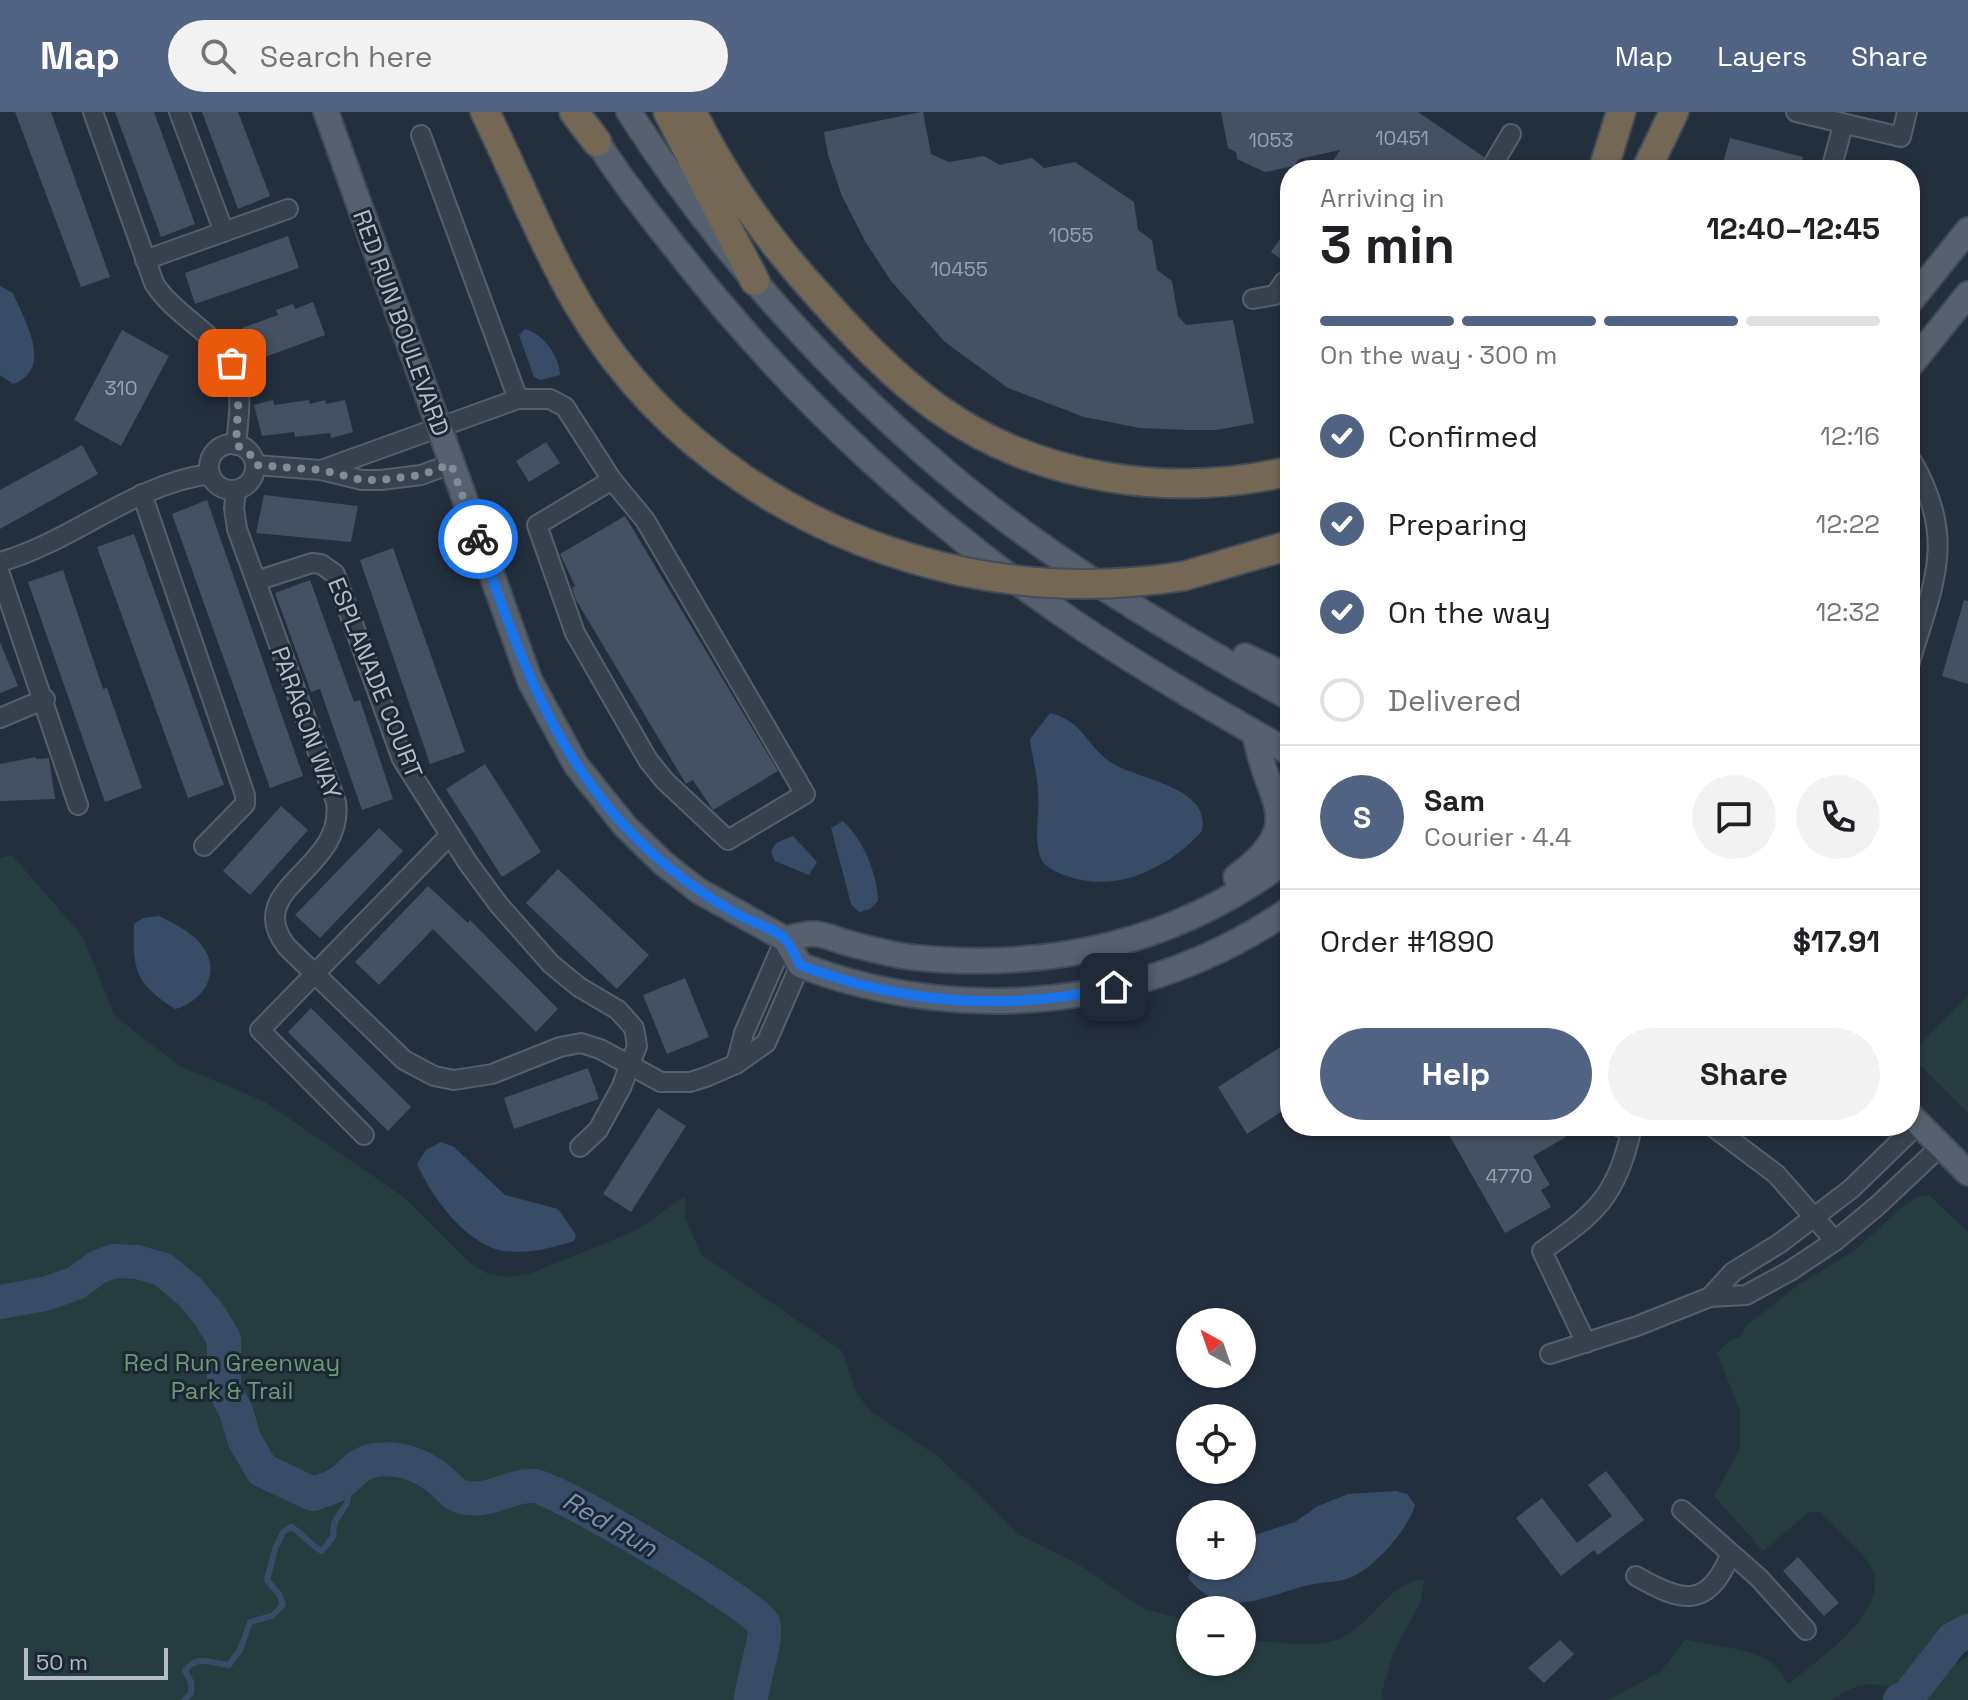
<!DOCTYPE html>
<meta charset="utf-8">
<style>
:root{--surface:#fff;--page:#f2f2f2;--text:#202124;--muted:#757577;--line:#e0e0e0;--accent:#506383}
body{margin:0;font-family:"Space Grotesk",sans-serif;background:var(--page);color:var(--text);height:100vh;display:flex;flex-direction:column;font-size:30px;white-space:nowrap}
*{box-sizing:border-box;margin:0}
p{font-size:26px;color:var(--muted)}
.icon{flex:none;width:44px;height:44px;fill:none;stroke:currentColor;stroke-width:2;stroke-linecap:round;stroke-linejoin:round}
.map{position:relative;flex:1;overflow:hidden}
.panel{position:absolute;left:1280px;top:48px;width:640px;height:976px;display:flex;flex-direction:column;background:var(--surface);border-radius:32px;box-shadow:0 2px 6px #0004}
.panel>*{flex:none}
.needle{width:52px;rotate:320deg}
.tools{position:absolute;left:1176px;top:1196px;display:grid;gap:16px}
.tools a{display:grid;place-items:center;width:80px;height:80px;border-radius:50%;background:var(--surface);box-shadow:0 2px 6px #0004;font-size:40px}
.scale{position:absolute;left:24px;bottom:20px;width:144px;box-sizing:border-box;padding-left:8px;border:4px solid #b4bcc9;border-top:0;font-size:22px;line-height:28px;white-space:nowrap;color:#b4bcc9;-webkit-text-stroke:6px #1d2633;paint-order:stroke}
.pin{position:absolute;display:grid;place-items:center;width:68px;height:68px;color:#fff;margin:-34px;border-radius:16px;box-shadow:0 4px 12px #0006}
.courier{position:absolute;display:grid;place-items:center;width:80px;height:80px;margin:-40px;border:6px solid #1a73e8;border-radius:50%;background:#fff;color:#222;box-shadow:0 2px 10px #0007}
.summary em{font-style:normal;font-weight:800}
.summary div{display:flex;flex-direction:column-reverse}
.summary{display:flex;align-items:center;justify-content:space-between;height:136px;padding:0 40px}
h1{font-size:52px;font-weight:800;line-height:60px}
.bar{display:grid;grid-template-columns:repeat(4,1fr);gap:12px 8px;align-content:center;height:96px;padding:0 40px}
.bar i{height:10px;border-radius:6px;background:var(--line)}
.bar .current{background:var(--accent)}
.bar p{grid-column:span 4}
.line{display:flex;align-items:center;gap:20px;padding:0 40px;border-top:2px solid var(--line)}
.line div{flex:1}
.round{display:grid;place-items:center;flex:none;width:84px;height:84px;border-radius:42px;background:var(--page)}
ol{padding:0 40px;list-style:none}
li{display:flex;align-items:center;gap:24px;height:88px}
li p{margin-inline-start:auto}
li .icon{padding:8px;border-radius:50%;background:var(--accent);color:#fff;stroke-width:4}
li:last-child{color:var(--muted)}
li i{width:44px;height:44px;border:4px solid var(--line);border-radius:50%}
.cta{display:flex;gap:16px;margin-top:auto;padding:16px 40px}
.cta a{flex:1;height:92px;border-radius:48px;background:var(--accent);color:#fff;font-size:32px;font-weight:800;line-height:92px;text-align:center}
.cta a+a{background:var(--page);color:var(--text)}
header{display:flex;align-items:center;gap:48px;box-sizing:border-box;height:112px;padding:0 40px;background:var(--accent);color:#fff}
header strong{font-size:38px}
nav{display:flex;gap:44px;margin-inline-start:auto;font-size:28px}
.search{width:560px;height:72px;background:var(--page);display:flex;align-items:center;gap:20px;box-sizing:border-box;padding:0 28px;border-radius:44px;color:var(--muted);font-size:30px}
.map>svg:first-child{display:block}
.green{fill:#263c3f}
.water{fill:#394c67}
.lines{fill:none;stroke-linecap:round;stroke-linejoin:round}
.stream{stroke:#394c67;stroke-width:6}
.river{stroke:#394c67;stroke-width:34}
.building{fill:#455162}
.minor-casing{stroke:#565f6c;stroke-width:22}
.major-casing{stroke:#414a57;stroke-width:28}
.highway-casing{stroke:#434c59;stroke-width:32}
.minor{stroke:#38414e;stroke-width:18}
.major{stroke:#56606e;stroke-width:24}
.highway{stroke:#746855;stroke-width:28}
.highway-bridge-casing{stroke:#434c59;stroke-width:32;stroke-linecap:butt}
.highway-bridge{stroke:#746855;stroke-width:28}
.done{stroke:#828b98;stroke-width:8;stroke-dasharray:0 14.4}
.route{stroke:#1a73e8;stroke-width:10}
.labels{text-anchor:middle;stroke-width:6;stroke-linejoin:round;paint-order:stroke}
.number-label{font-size:20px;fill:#98a1af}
.street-label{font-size:24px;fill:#b4bcc9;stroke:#1d2633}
.park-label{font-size:24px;fill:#6b9a76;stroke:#1d2633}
.water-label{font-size:26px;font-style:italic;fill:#7c92b1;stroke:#1d2633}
</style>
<header>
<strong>Map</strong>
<div class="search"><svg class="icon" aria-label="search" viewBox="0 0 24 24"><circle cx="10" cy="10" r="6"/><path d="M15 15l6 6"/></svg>Search here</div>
<nav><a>Map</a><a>Layers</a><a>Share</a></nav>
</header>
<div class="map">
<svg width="1968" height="1588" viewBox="0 0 1968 1588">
<rect width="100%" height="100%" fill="#242f3e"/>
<g class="green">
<path d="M12,743L83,825L115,904L181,955L264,989L405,1086L470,1151L488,1162L510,1165L531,1161L637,1118L685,1084V1106L702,1143L842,1239L856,1280L870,1299L940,1346L1020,1423L1078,1452L1144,1497L1190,1509V1550H1242V1528C1267,1529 1304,1535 1329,1530C1368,1523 1385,1470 1424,1467L1421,1489L1393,1542L1381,1583L1384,1588H0V746Z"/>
<path d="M1968,883V1001L1910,943Z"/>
<path d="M1929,1083L1968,1120V1505C1937,1525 1922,1558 1890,1575C1865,1569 1852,1574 1832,1588H1608L1660,1560L1686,1527C1712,1535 1753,1535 1773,1552C1779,1557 1784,1566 1789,1572C1818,1547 1879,1508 1875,1465C1873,1447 1832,1414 1819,1400H1809L1763,1439L1714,1384L1740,1337V1299L1717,1241L1730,1228L1741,1224L1745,1215L1798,1173L1853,1140L1902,1095L1919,1084Z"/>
<path d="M1968,1544V1588H1915L1947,1558Z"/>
</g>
<g class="water">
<path d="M0,174L13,181C24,208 55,257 13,272L0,263Z"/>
<path d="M525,217C544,222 559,244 560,263L540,268L534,265L519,223Z"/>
<path d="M1050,601C1081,609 1083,627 1106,647C1131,668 1212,672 1202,719C1169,755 1120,781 1070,765C1061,762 1049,758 1043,750C1032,732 1040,702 1038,682C1038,664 1032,645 1030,627Z"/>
<path d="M843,709C863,728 877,761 878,789L870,797L859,800L851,792L831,716Z"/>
<path d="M793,724L817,750L809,763L775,749L771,740L776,731Z"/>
<path d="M159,804C176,813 195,821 205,838C221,864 200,891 175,897C136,872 132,858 134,812L143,806Z"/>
<path d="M441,1030L454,1035L505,1083L558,1097L576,1123L574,1129C551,1136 529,1142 505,1139C467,1134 431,1084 417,1052L426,1038Z"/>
<path d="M1396,1379L1407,1382L1415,1393C1408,1417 1379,1450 1356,1463C1342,1471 1329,1469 1314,1472C1268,1481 1226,1512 1188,1466L1193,1454H1242V1427L1295,1410L1318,1394L1348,1382Z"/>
</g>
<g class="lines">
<path class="stream" d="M185,1588L191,1581V1570L185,1559C197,1542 211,1551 229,1553L240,1538L250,1510L272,1504L283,1493L279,1482L267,1468L275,1437L283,1420L291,1415C304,1422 308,1432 322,1439L333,1425L334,1411L347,1391L353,1356"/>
<g class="river">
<path d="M0,1190L45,1182L76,1171L98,1155L114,1149L137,1150L162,1157L189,1179L208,1201L224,1227V1277L236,1299L244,1327L262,1358L313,1382C320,1379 329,1377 336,1373C352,1365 353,1352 376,1348C399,1345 421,1353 439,1367C447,1373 453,1383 462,1385C488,1392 509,1373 534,1374C557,1376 754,1493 763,1511C769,1524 752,1569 751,1588"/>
<path d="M1900,1588L1907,1586L1953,1527L1968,1519"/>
</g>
</g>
<g class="building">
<path d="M15,0H51L110,165L81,175Z"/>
<path d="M115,0H154L195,112L161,125Z"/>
<path d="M202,0H238L270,84L238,97Z"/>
<path d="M921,0H923L931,42L949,50L984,44L1000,53L1032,46L1044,56L1075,50L1134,90L1138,118L1152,128L1157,158L1172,169L1178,204L1186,213L1233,208L1254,311L1216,318H1188L1140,316L1084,305L1008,276L945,230L891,169L865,129L842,84L828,43L824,20Z"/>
<path d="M1221,0H1418L1484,45V58H1327L1340,38L1299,47L1294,54L1265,60L1237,47L1236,40L1228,36Z"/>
<path d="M1730,26L1803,45L1799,58H1721Z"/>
<path d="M1290,112V153L1271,140Z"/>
<path d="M288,124L299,156L195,192L185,161Z"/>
<path d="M313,190L325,223L254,249L242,216L278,203L276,198L293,192L295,197Z"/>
<path d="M122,218L169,244L121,334L74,308Z"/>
<path d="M273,288L274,293L309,288L310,292L325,288L326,292L345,288L353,320L331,326L330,321L295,325L294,320L262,324L254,293Z"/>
<path d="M546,330L560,351L529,370L516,349Z"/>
<path d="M82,333L98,362L0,417V378Z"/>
<path d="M264,383L358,394L351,430L256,421Z"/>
<path d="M207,388L303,664L270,676L172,402Z"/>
<path d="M625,404L778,659L713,698L693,668L686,672L576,488L572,476L575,474L560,442Z"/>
<path d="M134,422L224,673L188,686L97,435Z"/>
<path d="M393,436L465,640L430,652L360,448Z"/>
<path d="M63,458L103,577L107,576L142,676L105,690L28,470Z"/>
<path d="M310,468L354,590L360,588L393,687L362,698L320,577L311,580L275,481Z"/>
<path d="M1964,488L1968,489V572L1942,564Z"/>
<path d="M0,530L18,574L0,581Z"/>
<path d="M36,645V647L49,646L55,687L0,689V652Z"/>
<path d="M485,652L541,740L502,765L446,677Z"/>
<path d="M281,694L308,718L250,783L223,759Z"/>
<path d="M379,716L403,739L320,826L295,803Z"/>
<path d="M558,757L649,843L617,877L526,791Z"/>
<path d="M428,774L468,811L470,808L558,897L536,920L433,817L379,873L355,850Z"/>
<path d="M685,866L709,925L667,942L643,883Z"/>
<path d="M311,896L411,995L388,1019L288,920Z"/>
<path d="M1290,929V994L1247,1022L1218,975Z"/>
<path d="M588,956L599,987L514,1017L504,986Z"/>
<path d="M658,996L686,1014L631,1100L603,1082Z"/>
<path d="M1444,1014H1560L1566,1025L1533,1044L1550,1073L1541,1078L1551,1095L1505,1121Z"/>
<path d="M1606,1359L1644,1408L1598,1443L1594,1438L1561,1464L1516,1406L1542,1386L1577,1431L1612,1404L1588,1373Z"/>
<path d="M1798,1445L1839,1491L1824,1504L1783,1459Z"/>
<path d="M1560,1528L1574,1542L1544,1571L1528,1556Z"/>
</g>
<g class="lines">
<defs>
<g id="minor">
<path d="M93,0L154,171C174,205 228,227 237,264C242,285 238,311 236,333"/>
<path d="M179,0L224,120"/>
<path d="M1796,0L1901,25L1907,0"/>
<path d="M421,23L518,287"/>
<path d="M1494,51L1511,22"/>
<path d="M1831,58L1843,13"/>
<path d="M145,148L288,97"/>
<path d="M1253,187L1275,183L1284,170"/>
<circle cx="232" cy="355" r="23"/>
<path d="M1910,346C1958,425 1934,470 1910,550"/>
<path d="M255,353L321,358L362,368H381L421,363L451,352"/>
<path d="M321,358L518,287H550L565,295L612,368"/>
<path d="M612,368L645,408L805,682L728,728L665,669L648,648L575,521L537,413Z"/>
<path d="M236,378L234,396L237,417L336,690C346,758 240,776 287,835L404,948L434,964L454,968L492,962L560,935L581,931L600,937L661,970H690L706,965L736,952L766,931L800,853"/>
<path d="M142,382L245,683V692L204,734"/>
<path d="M0,450C74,429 133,372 210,362"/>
<path d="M0,462L78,693"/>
<path d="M256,469L312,451L321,452L335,462L402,647L468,751L499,793L551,852L579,875L618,898L634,916L637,934L621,976L598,1018L580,1035"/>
<path d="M0,606L45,587"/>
<path d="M736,952L744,921L785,827"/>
<path d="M1712,1014L1776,1062L1835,1129"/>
<path d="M364,1023L260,918L450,723"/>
<path d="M1710,1185L1746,1183L1790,1159L1835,1129L1877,1094L1941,1034"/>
<path d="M1586,1231L1542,1139C1595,1102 1617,1084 1631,1019L1618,1014"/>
<path d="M1550,1242L1637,1214L1710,1185L1733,1160L1780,1131L1851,1077L1917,1013"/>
<path d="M1682,1398L1759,1466L1806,1518"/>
<path d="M1636,1464C1681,1490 1708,1498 1730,1443"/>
</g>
<g id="major">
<path d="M326,0L530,569L576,653L625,714L663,751L699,779L785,827L800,853C961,915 1148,897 1290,797"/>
<path d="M629,0C719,140 835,269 964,375C1065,457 1177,523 1290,586"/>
<path d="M589,16C616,62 651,105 685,148C795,288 930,413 1078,513C1146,559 1218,600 1290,641"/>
<path d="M1910,190L1968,118"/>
<path d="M1910,254L1968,182"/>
<path d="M1245,544L1290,565"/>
<path d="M1236,765C1311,709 1265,690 1255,621"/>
<path d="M785,827C794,825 806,821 815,822C824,822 835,827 844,830C866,836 888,842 910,845C1048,860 1180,831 1290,745"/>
<path d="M1910,1003L1968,1061"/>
</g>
<g id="highway">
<path d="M485,0C517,65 544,135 581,197C664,335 805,425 960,459"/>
<path d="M574,0L597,30"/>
<path d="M668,0L755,169"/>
<path d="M692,0C726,70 770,131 823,188C858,227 894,265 937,296C1038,368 1171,387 1290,359"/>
<path d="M1603,58L1621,0"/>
<path d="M1646,58L1674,0"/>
<path d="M1184,464L1290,433"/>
</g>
</defs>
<use href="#minor" class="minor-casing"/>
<use href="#major" class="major-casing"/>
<use href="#highway" class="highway-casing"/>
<use href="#minor" class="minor"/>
<use href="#major" class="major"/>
<use href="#highway" class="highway"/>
<defs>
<path id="highway-bridge" d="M960,459C1035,475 1108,476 1184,464"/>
</defs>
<use href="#highway-bridge" class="highway-bridge-casing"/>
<use href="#highway-bridge" class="highway-bridge"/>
</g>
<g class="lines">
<path class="done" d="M232,251L239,277L236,333L249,340L255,353L321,358L362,368H381L421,363L451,352L478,427"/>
<path class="route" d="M478,427C523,551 557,660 662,750C685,769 710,787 737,802C751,810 774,816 785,827C791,833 796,845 800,853C900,892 1010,900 1114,875"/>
</g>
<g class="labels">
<g class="number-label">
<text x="1402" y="33">10451</text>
<text x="1271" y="35">1053</text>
<text x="1071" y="130">1055</text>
<text x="959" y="164">10455</text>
<text x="121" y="283">310</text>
<text x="1509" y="1071">4770</text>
</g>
<g class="street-label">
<text transform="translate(401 211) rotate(70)" y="8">RED RUN BOULEVARD</text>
<text transform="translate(375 566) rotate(68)" y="8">ESPLANADE COURT</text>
<text transform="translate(306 611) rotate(70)" y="8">PARAGON WAY</text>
</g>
<g class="park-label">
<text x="232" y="1259">Red Run Greenway<tspan x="232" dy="28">Park &amp; Trail</tspan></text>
</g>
<g class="water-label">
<text transform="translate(610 1412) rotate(30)" y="9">Red Run</text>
</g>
</g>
</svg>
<div class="tools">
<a><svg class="needle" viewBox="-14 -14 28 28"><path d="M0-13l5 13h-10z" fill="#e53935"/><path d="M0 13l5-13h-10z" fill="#757577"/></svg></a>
<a><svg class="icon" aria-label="locate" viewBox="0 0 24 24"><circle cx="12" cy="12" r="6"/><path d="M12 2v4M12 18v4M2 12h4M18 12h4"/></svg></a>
<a>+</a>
<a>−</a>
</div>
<div class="scale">50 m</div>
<div class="pin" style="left:232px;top:251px;background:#ea580c"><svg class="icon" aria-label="bag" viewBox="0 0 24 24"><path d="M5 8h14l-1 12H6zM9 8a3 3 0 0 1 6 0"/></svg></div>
<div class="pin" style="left:1114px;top:875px;background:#1f2937"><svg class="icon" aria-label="home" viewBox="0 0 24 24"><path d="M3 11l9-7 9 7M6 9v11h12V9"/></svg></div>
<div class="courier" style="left:478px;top:427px"><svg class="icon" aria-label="bike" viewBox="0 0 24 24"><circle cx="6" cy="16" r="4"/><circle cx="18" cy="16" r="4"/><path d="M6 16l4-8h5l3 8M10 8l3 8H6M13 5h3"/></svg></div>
<section class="panel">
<div class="summary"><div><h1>3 min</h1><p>Arriving in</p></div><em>12:40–12:45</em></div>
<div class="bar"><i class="current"></i><i class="current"></i><i class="current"></i><i></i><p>On the way · 300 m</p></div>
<ol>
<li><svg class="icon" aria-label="check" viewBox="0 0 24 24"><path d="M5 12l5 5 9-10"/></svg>Confirmed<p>12:16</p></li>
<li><svg class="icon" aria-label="check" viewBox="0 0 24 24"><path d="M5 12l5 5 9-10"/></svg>Preparing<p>12:22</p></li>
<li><svg class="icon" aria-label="check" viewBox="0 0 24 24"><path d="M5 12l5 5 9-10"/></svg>On the way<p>12:32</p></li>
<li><i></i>Delivered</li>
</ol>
<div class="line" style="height:144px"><b class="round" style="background:var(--accent);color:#fff">S</b><div><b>Sam</b><p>Courier · 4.4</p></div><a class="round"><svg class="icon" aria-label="chat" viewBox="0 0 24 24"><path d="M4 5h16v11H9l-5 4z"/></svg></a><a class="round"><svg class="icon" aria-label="phone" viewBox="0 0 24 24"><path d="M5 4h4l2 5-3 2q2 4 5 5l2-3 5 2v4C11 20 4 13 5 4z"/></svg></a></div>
<div class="line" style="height:104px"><div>Order #1890</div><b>$17.91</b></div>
<div class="cta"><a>Help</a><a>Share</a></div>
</section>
</div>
